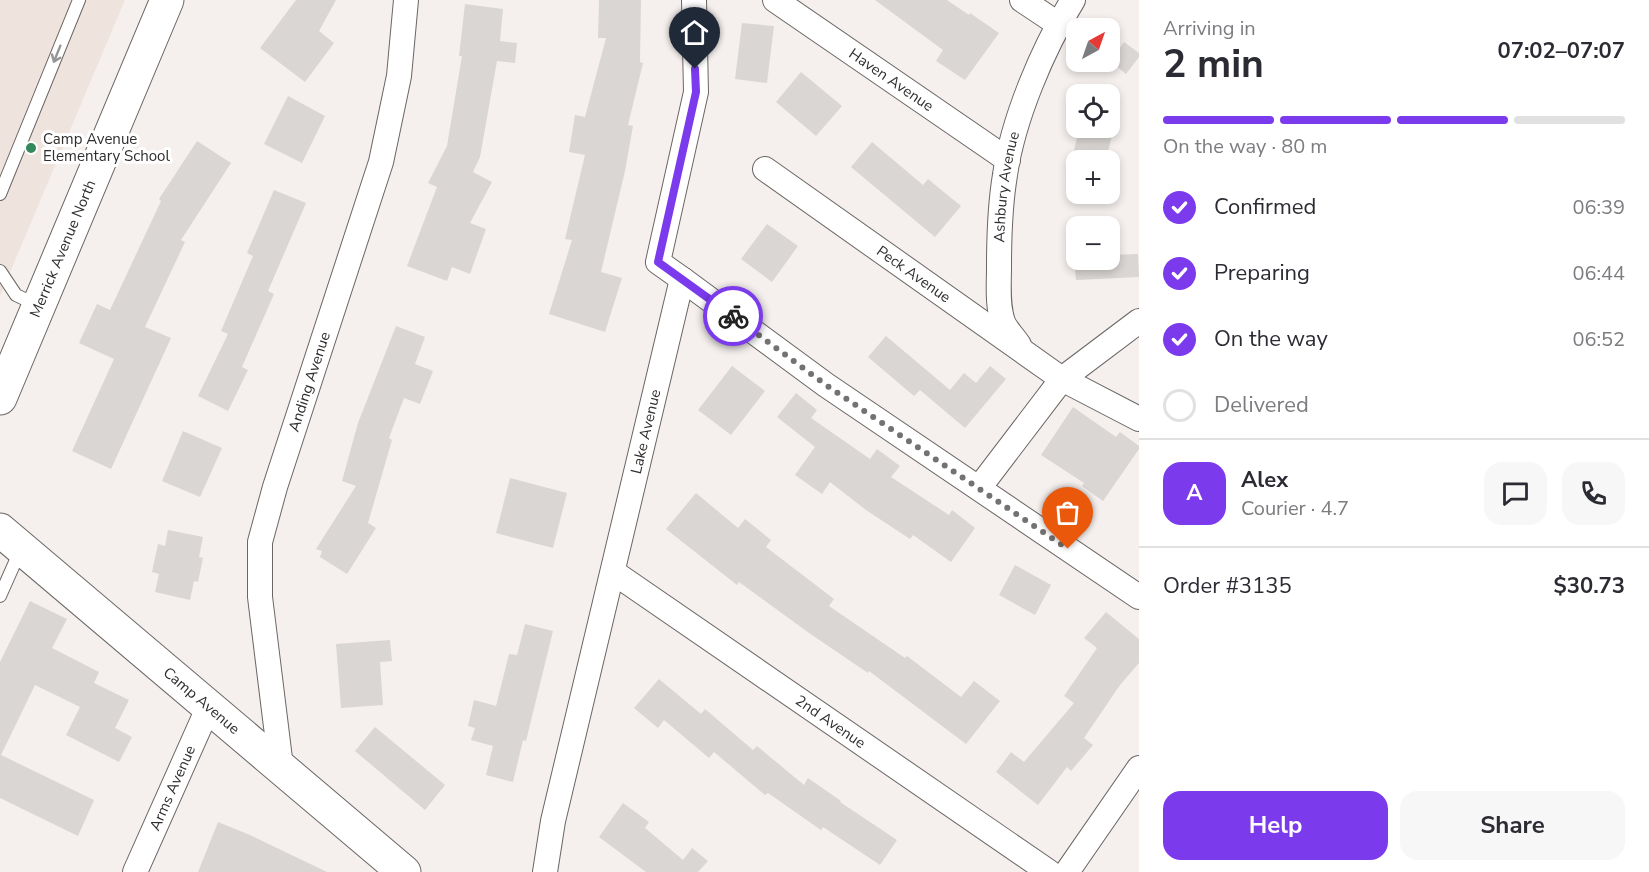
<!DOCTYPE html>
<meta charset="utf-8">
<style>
:root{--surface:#fff;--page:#f7f7f7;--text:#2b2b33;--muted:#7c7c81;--line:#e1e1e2;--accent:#7c3aed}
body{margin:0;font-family:"Nunito Sans",sans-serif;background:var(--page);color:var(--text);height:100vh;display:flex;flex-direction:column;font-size:22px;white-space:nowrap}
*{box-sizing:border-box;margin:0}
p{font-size:20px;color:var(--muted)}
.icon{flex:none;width:33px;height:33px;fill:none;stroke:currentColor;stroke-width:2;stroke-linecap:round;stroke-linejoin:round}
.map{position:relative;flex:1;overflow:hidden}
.drawer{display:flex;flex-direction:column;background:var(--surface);width:510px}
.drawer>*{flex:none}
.needle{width:39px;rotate:40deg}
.fabs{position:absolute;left:1066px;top:18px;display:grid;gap:12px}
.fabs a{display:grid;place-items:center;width:54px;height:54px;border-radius:12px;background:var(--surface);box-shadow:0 3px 9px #0003;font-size:30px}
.pin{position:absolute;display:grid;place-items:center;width:51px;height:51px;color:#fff;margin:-62px -26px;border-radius:50% 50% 50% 0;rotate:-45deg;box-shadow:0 0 6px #0007}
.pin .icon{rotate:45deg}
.courier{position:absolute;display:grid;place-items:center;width:60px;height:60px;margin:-30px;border:4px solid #7c3aed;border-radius:50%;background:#fff;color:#222;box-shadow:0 2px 8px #0007}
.summary em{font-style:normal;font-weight:700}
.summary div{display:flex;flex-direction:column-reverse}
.summary{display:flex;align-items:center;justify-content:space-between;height:102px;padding:0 24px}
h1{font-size:39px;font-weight:700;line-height:45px}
.bar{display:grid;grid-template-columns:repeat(4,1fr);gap:9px 6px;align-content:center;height:72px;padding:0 24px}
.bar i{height:8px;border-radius:4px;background:var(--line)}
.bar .selected{background:var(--accent)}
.bar p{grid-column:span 4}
.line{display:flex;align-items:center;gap:15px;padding:0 24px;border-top:2px solid var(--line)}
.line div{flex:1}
.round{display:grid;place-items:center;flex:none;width:63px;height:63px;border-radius:18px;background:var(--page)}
ol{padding:0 24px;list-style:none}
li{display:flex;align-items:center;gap:18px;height:66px}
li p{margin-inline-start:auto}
li .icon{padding:6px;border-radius:50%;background:var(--accent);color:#fff;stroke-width:4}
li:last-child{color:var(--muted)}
li i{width:33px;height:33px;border:3px solid var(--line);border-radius:50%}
.cta{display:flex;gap:12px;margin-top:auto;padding:12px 24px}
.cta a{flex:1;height:69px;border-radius:18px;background:var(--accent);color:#fff;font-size:24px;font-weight:700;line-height:69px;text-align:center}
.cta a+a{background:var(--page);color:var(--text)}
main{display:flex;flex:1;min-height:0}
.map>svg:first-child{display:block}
.built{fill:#efe4dd}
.building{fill:#d9d6d3}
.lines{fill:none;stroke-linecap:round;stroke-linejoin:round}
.lane-casing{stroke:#6a6664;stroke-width:14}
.street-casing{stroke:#6a6664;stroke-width:26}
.secondary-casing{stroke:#6a6664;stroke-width:35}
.lane{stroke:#fff;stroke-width:12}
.street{stroke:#fff;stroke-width:24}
.secondary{stroke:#fff;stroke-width:33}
.oneway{stroke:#979696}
.done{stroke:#747271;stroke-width:6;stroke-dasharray:0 10.8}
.route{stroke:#7c3aed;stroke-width:8}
.poi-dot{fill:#33895c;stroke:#fff;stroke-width:2}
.labels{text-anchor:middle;stroke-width:6;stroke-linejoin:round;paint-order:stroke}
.street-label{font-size:15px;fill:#2f2e2d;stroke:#fff}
.poi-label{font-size:15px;fill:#2f2e2d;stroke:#fff;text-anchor:start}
</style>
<main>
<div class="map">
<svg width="1139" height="872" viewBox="0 0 1139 872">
<rect width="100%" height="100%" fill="#f5f0ee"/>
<path class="built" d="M0,0H125L0,296Z"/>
<g class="building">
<path d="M296,0H336L319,31L334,43L305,82L260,48Z"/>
<path d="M599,0H641L640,62L643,63L628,125L633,126L625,171L601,272L622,278L605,332L549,314L572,240L565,239L585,155L569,152L575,115L585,117L606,38H598Z"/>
<path d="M875,0H947L969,15L970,13L999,33L965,80L936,61L943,50Z"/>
<path d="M465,4L503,9L500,41L517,43L515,63L497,61L480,157L473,172L492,182L470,223L486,229L470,274L452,267L447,281L407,266L437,187L428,183L447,146L462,56H459Z"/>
<path d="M742,23L774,26L767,83L735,79Z"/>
<path d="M1124,42L1139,53V57L1126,74L1110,61Z"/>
<path d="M801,72L842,106L816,136L776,102Z"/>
<path d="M288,96L325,116L302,163L264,144Z"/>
<path d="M1079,128H1099L1113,131L1106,160H1072Z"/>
<path d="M197,141L231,163L181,240L185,242L145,327L171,338L111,469L72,451L114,359L79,343L97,304L110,310L161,201L159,199Z"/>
<path d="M872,142L923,185L928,179L961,206L935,237L851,167Z"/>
<path d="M274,190L306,203L268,291L274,294L242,367L248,370L228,411L198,396L228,334L221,331L253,256L247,253Z"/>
<path d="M767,224L798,246L772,282L741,259Z"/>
<path d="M1138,254L1139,277L1076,280L1074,260H1110V255Z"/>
<path d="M396,326L425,337L415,364L433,371L420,404L404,398L389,438L392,440L368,523L376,528L347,574L320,557L322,551L316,549L356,486L342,481L358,423Z"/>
<path d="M886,336L950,390L964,373L976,383L990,366L1006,379L965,428L920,390L914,396L868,357Z"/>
<path d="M732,366L765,391L731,435L698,410Z"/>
<path d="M796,393L817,410L811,418L870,459L877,449L900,466L891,477L949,515L952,510L975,528L951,562L913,535L910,539L866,510L830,482L822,494L795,475L815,447L777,417Z"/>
<path d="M1073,407L1116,437L1120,432L1139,446V449L1103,501L1082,486L1084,483L1041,455Z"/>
<path d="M183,431L222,448L200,497L162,481Z"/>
<path d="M510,478L567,493L553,548L496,533Z"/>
<path d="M696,493L738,528L745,519L771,540L766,547L834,599L829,606L905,658L907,656L961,697L974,681L1000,701L966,744L869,671L868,673L809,633L739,582L737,585L666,529Z"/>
<path d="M168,530L203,537L199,557L203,558L198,582L194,581L190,600L155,592L159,574L152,572L158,544L165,546Z"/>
<path d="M1015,565L1051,585L1035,615L999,595Z"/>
<path d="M30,601L67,619L52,648L99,672L94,683L129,700L115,728L132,737L119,762L66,735L80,707L35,685L1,755L94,800L78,836L0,798V662Z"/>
<path d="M1106,612L1139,639V663L1120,685L1084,738L1093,745L1071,771L1067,767L1038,805L996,772L1011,752L1024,762L1074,703L1064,696L1097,648L1084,638Z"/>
<path d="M525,624L553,631L526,741L523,740L513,782L486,775L493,746L471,740L475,728L468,726L474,700L496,706L509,654L517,655Z"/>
<path d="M390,640L392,661L380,662L383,705L341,708L336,644Z"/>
<path d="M659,679L701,714L705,709L753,750L757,746L804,785L808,778L841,801L840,802L897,840L880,865L823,827L821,830L768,793L765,795L714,752L709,758L664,720L658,728L634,708Z"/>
<path d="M375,727L445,785L425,810L355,751Z"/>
<path d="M623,803L649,822L645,828L683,860L692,848L708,861L698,872H646L599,837Z"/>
<path d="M218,822L250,835L327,872H198Z"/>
</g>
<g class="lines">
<defs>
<g id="lane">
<path d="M0,194L79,0"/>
<path d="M0,271L16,295L37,305"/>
<path d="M0,596L20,551"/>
</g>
<g id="street">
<path id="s1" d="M775,0L1008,160"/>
<path d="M1022,0L1058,24"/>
<path id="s2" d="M765,169L1062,379L1139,419"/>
<path d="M682,279L826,385L1139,597"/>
<path id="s3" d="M1019,345C1014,337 1006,330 1003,322C997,305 999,284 999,267C999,236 1000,205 1005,175C1013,119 1043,48 1073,0"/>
<path d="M979,488L1062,379L1139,321"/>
<path id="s4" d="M613,572L1049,872"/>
<path id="s5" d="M281,767L260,597V542L275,487L381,162L399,76L406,0"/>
<path id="s6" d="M135,872L209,706"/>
<path id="s7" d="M545,872L553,821L682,279L658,262L696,92L694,0"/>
<path d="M1067,872L1139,768"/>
</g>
<g id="secondary">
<path id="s8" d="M0,398L167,0"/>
<path id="s9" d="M0,530L404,872"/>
</g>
</defs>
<use href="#lane" class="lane-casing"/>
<use href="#street" class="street-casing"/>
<use href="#secondary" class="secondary-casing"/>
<use href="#lane" class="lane"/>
<use href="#street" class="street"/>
<use href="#secondary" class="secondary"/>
</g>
<defs><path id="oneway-shaft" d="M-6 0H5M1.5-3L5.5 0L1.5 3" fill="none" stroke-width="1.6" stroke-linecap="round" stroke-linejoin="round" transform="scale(1.5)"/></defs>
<use class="oneway" href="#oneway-shaft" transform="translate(57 54) rotate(112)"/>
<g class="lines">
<path class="done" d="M733,316L826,385L1068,549"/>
<path class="route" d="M695,69L696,92L658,262L733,316"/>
</g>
<circle class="poi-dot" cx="31" cy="148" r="6"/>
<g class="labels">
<g class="street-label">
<text dy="5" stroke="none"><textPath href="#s1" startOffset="141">Haven Avenue</textPath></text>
<text dy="5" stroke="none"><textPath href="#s3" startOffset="164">Ashbury Avenue</textPath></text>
<text dy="5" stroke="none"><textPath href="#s8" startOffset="162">Merrick Avenue North</textPath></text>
<text dy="5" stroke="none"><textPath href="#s2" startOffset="182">Peck Avenue</textPath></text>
<text dy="5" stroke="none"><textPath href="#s5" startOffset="394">Anding Avenue</textPath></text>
<text dy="5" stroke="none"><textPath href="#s7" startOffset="452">Lake Avenue</textPath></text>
<text dy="5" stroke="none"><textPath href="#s9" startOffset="264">Camp Avenue</textPath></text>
<text dy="5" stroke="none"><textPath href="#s4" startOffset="264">2nd Avenue</textPath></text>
<text dy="5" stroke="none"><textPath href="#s6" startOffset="92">Arms Avenue</textPath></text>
</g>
<g class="poi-label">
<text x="43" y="144">Camp Avenue<tspan x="43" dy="17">Elementary School</tspan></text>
</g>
</g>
</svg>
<div class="fabs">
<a><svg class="needle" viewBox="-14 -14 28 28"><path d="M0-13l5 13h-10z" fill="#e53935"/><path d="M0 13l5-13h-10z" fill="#7c7c81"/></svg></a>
<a><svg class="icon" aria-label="locate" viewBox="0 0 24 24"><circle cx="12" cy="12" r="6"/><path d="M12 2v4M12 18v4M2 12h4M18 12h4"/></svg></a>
<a>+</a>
<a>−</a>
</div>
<div class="pin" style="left:1068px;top:549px;background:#ea580c"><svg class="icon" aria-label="bag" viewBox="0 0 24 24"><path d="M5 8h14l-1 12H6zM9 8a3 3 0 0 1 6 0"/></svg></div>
<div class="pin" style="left:695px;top:69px;background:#1f2937"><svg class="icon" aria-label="home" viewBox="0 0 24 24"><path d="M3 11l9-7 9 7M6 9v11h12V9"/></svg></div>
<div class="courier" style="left:733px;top:316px"><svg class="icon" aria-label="bike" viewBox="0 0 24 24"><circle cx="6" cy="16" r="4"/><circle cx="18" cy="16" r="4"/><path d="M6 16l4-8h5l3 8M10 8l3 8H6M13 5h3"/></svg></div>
</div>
<section class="drawer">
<div class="summary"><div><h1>2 min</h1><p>Arriving in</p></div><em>07:02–07:07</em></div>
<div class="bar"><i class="selected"></i><i class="selected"></i><i class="selected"></i><i></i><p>On the way · 80 m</p></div>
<ol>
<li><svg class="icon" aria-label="check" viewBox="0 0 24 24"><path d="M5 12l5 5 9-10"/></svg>Confirmed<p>06:39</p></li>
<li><svg class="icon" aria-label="check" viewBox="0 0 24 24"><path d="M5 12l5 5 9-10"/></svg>Preparing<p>06:44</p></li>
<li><svg class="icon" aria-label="check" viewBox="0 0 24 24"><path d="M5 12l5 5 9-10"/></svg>On the way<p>06:52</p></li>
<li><i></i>Delivered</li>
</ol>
<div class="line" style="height:108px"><b class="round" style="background:var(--accent);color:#fff">A</b><div><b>Alex</b><p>Courier · 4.7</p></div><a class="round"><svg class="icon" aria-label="chat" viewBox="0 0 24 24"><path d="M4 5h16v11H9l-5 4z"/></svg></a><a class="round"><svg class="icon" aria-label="phone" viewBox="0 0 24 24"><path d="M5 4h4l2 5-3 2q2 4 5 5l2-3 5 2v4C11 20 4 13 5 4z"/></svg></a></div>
<div class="line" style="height:78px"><div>Order #3135</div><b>$30.73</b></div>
<div class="cta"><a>Help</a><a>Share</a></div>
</section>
</main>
